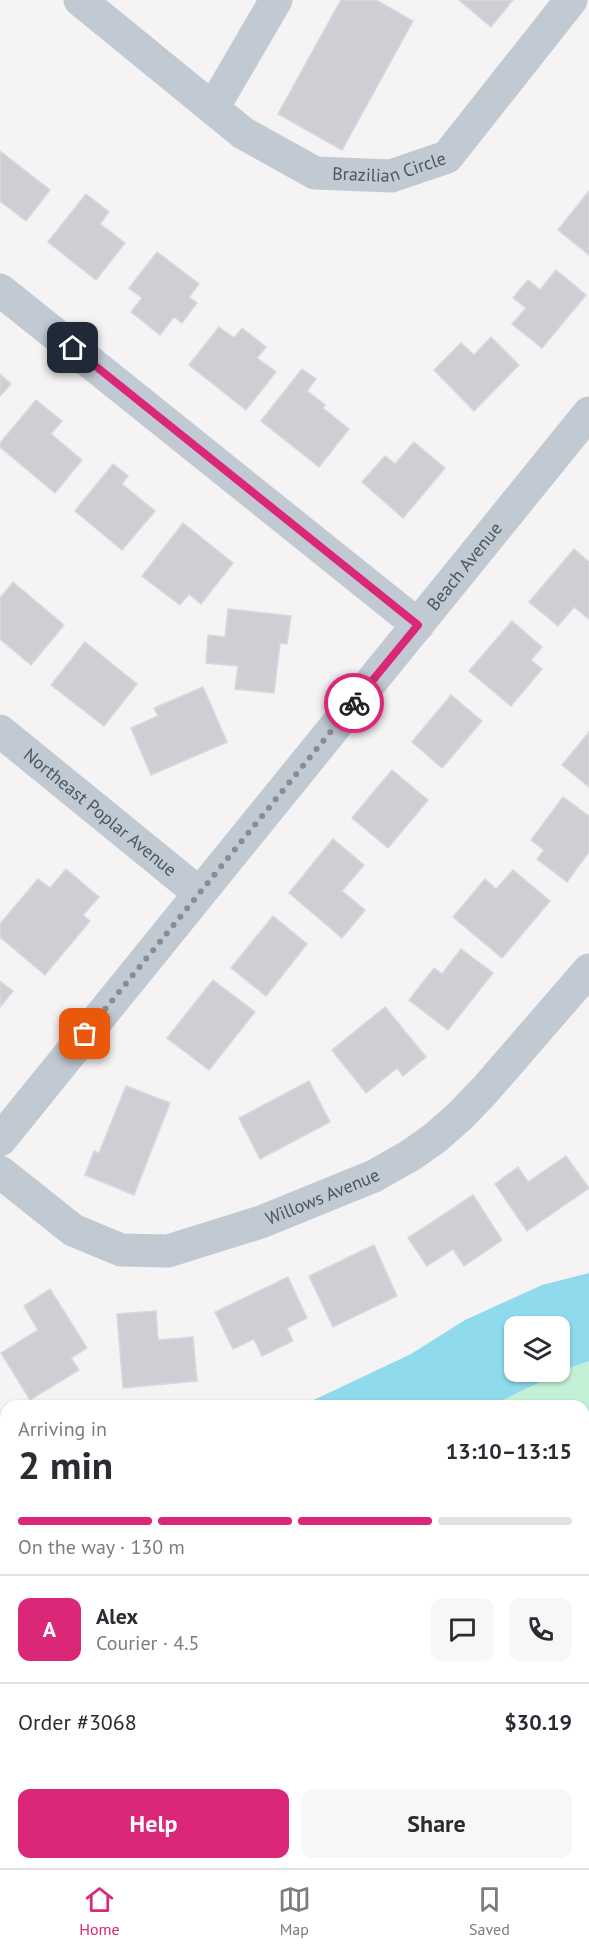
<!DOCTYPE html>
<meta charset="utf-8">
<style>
:root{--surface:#fff;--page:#f7f7f7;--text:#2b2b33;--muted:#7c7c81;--line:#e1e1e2;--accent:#db2777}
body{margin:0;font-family:"PT Sans",sans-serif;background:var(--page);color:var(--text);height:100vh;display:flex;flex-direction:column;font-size:22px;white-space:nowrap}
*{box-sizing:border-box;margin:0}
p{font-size:20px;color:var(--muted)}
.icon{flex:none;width:33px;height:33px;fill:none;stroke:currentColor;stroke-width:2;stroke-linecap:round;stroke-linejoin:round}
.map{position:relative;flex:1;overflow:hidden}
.sheet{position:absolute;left:0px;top:1400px;width:590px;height:470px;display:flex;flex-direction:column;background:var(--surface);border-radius:18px 18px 0 0;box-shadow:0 2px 4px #0004}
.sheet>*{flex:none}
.fabs{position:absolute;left:504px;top:1316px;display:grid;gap:12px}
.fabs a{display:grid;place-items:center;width:66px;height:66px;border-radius:12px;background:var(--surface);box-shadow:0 2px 4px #0004;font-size:30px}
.pin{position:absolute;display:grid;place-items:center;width:51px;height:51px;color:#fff;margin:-26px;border-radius:12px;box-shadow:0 3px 9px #0006}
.courier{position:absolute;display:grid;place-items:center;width:60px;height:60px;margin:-30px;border:4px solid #db2777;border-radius:50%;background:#fff;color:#222;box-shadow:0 2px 8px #0007}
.headline em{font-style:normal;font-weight:800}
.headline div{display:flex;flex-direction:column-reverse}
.headline{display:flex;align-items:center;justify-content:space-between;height:102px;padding:0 18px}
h1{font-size:39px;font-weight:800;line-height:45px}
.bar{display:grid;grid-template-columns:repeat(4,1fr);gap:9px 6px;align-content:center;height:72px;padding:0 18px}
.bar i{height:8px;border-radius:4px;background:var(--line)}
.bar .active{background:var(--accent)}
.bar p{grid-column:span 4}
.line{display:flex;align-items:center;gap:15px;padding:0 18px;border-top:2px solid var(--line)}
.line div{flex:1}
.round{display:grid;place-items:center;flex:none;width:63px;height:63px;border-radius:12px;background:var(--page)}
.cta{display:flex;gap:12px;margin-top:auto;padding:12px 18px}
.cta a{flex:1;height:69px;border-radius:12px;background:var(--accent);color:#fff;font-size:24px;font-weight:800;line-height:69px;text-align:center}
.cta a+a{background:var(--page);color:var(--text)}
.dock{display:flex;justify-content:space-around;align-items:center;height:84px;border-top:2px solid var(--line);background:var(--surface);font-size:16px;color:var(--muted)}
.dock a{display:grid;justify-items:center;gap:3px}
.dock .active{color:var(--accent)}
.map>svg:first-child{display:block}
.green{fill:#c3f1d5}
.water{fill:#90daee;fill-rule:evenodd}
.building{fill:#cdcfd5;stroke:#d7d9de;stroke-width:1.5}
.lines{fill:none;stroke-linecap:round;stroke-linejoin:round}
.minor{stroke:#c1cad2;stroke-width:33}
.done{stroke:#868d94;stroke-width:6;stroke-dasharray:0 10.8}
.route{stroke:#db2777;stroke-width:8}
.labels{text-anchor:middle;stroke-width:4.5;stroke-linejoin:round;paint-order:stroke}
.street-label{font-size:18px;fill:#4a5661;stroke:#fff}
</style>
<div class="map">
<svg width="589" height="1868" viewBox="0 0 589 1868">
<rect width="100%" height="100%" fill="#f5f3f3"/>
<path class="green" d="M589,1326V1868H0V1608L6,1605V1863H584V1406L330,1405L514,1371H560Z"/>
<g class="water">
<path d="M589,1273V1361L564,1370L493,1405H303L411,1354L465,1320L542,1285ZM514,1326H560V1371H514Z"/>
<path d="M6,1526V1664L0,1670V1527Z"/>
<path d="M6,1836V1863H461L472,1868H0V1841Z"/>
</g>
<g class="building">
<path d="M341,0H376L413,21L342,150L278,114Z"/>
<path d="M459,0H513L491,27Z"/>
<path d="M0,151L50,190L26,221L0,201Z"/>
<path d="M589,191V255L558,230Z"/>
<path d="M86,194L109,212L100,224L125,243L96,280L48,242Z"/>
<path d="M157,252L199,284L189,297L197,303L182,323L174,317L160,335L131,312L142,298L129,288Z"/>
<path d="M556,270L586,295L542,348L512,324L526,308L513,298L528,280L540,290Z"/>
<path d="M219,327L234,338L242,328L266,347L257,358L276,372L246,410L189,365Z"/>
<path d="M491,337L519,365L474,411L434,370L461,343L474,355Z"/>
<path d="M302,369L316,379L307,391L325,405L323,408L349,429L319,467L261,421Z"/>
<path d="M0,374L11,384L0,396Z"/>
<path d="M36,400L62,421L51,434L82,460L55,493L0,447V443Z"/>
<path d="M414,442L445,468L403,518L362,482L385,456L395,464Z"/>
<path d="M113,464L128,476L122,484L155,511L122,550L75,511Z"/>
<path d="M183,523L233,563L201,604L189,594L180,605L142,576Z"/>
<path d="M574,549L589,562V619L574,607L558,626L529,602Z"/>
<path d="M13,582L64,625L31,665L0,639V598Z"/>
<path d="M228,609L291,616L287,644L280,643L274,693L235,689L238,666L206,663L208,635L225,637Z"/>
<path d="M512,621L542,647L531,660L542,669L511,706L469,671Z"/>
<path d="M85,642L137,684L104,726L51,685Z"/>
<path d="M203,687L227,742L151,775L131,728L158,716L154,708Z"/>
<path d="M451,695L482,721L442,768L412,742Z"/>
<path d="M589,732V787L562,765Z"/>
<path d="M392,770L428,800L388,848L352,818Z"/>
<path d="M563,797L589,816V852L567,882L537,859L544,850L531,840Z"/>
<path d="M333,839L364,865L342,891L365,910L342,938L289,893Z"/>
<path d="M66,869L99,897L83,915L90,921L45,975L0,937V924L38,879L50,888Z"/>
<path d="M513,870L550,901L502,958L453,917L485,879L496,889Z"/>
<path d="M273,916L307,944L266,996L231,968Z"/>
<path d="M461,949L493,973L448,1030L409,1000L434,968L442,974Z"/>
<path d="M213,980L255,1012L209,1070L167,1038Z"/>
<path d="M0,981L13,991L0,1007Z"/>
<path d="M385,1007L426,1057L403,1076L397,1068L366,1093L332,1050Z"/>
<path d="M309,1081L330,1122L260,1159L239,1118Z"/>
<path d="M126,1086L170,1103L134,1195L85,1175L94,1151L99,1153Z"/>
<path d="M566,1156L589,1188L527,1231L495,1184L518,1167L528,1182Z"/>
<path d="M473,1195L502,1240L464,1266L453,1249L427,1266L408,1238Z"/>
<path d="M374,1245L397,1296L333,1327L309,1276Z"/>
<path d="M288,1277L307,1318L287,1328L293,1341L262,1356L254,1339L233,1349L215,1312Z"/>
<path d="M50,1289L87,1348L71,1358L79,1370L30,1400L1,1353L38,1330L24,1306Z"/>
<path d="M156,1311L158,1340L193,1337L197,1381L123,1388L117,1314Z"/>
</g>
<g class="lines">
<g class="minor">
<path id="s1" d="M80,0L243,133L315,173L391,176L447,157L571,0"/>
<path d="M213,108L276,0"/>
<path d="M0,290L418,625"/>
<path id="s2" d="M0,731L199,893"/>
<path id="s3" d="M0,1140L589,413"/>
<path id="s4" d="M0,1172L73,1230L121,1250L168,1251L261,1222L374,1176L411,1155L435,1138L460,1116L485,1090L589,970"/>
</g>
</g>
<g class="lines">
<path class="done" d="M85,1034L354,703"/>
<path class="route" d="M73,348L418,625L354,703"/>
</g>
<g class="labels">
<g class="street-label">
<text dy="6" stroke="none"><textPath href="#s1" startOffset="368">Brazilian Circle</textPath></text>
<text dy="6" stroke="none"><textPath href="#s3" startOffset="738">Beach Avenue</textPath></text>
<text dy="6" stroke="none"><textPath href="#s2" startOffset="129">Northeast Poplar Avenue</textPath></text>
<text dy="6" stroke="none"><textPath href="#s4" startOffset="356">Willows Avenue</textPath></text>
</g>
</g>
</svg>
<div class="fabs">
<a><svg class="icon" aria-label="layers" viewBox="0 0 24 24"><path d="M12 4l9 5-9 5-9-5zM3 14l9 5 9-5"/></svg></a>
</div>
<div class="pin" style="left:85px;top:1034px;background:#ea580c"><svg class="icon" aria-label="bag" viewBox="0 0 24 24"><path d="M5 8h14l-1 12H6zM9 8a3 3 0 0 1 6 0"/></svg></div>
<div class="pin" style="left:73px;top:348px;background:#1f2937"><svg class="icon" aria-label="home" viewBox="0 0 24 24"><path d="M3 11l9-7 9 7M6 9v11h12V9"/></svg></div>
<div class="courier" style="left:354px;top:703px"><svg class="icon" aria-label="bike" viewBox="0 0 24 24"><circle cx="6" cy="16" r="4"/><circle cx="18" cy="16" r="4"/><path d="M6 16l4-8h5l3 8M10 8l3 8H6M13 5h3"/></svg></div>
<section class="sheet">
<div class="headline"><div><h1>2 min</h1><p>Arriving in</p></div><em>13:10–13:15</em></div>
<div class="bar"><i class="active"></i><i class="active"></i><i class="active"></i><i></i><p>On the way · 130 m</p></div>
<div class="line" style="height:108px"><b class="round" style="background:var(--accent);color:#fff">A</b><div><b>Alex</b><p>Courier · 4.5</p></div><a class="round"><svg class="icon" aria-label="chat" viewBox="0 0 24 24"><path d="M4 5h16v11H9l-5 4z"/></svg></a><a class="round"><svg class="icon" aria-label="phone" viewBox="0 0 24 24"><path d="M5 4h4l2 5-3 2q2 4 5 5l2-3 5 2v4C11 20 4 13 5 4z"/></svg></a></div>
<div class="line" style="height:78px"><div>Order #3068</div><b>$30.19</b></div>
<div class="cta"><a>Help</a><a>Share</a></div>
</section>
</div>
<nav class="dock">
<a class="active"><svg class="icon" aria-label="home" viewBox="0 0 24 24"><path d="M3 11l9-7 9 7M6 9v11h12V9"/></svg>Home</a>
<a><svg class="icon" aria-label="map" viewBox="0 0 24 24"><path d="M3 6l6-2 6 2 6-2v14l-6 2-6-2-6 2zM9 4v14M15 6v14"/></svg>Map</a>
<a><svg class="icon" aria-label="saved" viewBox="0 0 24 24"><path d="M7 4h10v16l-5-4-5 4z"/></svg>Saved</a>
</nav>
